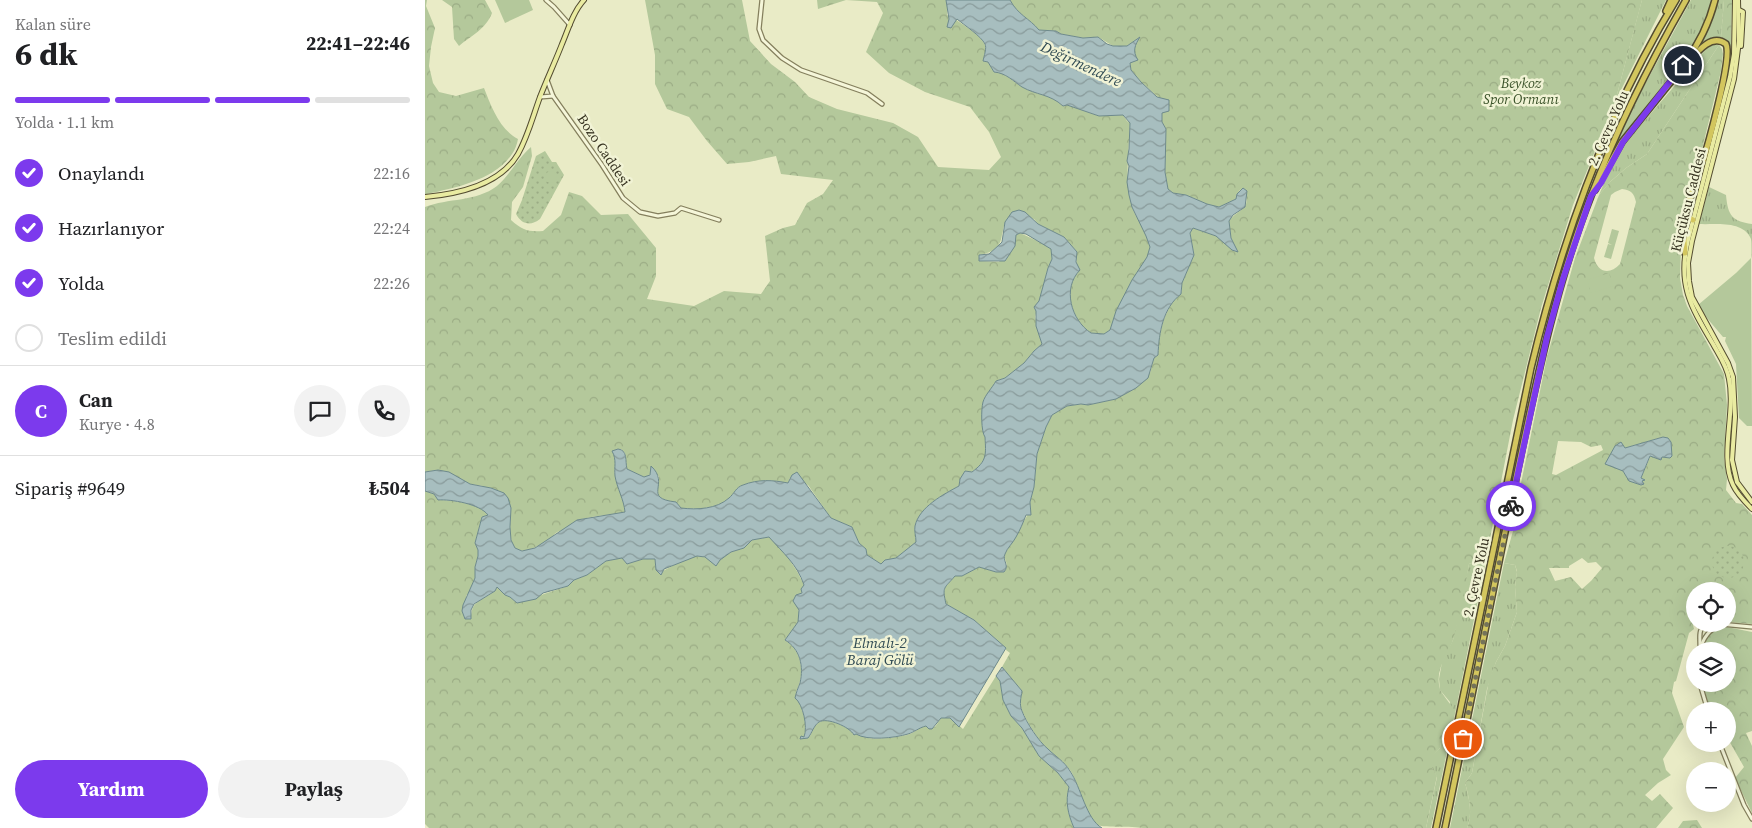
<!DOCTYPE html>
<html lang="tr">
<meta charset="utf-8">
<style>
:root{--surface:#fff;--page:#f2f2f2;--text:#202124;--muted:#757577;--line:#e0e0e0;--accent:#7c3aed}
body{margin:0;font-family:"Source Serif 4",serif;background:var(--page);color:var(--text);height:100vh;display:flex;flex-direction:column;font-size:19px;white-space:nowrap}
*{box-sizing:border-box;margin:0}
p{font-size:16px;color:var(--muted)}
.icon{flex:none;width:28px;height:28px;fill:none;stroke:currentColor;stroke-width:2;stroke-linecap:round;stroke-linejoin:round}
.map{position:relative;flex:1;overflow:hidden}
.sheet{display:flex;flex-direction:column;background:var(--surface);width:425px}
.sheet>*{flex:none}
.tools{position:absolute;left:1261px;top:582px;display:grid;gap:10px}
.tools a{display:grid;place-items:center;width:50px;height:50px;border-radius:50%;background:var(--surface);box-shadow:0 5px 20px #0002;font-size:25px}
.pin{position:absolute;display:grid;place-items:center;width:42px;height:42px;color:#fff;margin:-21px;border:2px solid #fff;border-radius:50%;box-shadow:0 1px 5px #0007}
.courier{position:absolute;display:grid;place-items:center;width:50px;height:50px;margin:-25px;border:4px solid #7c3aed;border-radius:50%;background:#fff;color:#222;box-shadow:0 1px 6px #0007}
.summary em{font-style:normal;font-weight:700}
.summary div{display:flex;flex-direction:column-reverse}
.summary{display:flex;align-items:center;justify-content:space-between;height:85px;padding:0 15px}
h1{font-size:32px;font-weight:700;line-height:38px}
.bar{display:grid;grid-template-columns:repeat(4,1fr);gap:8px 5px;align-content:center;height:60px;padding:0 15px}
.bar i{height:6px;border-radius:4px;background:var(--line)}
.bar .active{background:var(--accent)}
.bar p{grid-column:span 4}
.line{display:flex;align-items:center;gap:12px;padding:0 15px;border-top:1px solid var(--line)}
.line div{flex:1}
.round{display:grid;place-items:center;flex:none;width:52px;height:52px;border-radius:26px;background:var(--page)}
ol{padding:0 15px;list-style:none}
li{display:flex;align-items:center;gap:15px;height:55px}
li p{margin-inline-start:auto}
li .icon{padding:5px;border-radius:50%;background:var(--accent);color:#fff;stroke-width:4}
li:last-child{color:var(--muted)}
li i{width:28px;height:28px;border:2px solid var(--line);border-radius:50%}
.cta{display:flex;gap:10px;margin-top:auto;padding:10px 15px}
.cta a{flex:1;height:58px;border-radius:30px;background:var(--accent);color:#fff;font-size:20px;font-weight:700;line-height:58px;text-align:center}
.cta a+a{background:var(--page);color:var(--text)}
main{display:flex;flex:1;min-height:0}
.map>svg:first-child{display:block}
.grass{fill:url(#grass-tufts)}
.forest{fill:url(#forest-crowns);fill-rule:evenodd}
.park{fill:url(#park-dots)}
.pitch{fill:#b4c89b}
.water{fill:url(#water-waves);stroke:#6e8a8c}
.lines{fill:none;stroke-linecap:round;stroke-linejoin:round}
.minor-casing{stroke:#847f5d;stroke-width:5.5}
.major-casing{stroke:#534c31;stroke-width:6}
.highway-casing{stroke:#534c31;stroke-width:8}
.minor{stroke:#f5f6d9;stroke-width:3}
.major{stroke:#e9eba1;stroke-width:4}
.highway{stroke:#d3c65e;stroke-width:5}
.done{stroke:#75735a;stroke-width:5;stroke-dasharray:0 9}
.route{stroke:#7c3aed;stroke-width:6}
.labels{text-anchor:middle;stroke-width:5;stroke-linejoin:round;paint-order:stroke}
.park-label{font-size:14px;font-style:italic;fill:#395128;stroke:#f1f3d5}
.street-label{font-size:14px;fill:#363220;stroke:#f1f3d5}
.water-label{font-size:15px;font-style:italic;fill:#304b54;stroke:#f1f3d5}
</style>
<main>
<section class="sheet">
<div class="summary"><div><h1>6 dk</h1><p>Kalan süre</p></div><em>22:41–22:46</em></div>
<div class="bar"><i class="active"></i><i class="active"></i><i class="active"></i><i></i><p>Yolda · 1.1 km</p></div>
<ol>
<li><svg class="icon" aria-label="check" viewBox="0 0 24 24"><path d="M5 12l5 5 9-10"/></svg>Onaylandı<p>22:16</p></li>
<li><svg class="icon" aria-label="check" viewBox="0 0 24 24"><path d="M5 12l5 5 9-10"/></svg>Hazırlanıyor<p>22:24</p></li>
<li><svg class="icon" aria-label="check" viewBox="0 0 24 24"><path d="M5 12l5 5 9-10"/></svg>Yolda<p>22:26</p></li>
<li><i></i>Teslim edildi</li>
</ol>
<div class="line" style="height:90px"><b class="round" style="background:var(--accent);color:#fff">C</b><div><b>Can</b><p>Kurye · 4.8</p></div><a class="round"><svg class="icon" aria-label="chat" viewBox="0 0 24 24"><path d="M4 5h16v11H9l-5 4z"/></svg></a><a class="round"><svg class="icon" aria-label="phone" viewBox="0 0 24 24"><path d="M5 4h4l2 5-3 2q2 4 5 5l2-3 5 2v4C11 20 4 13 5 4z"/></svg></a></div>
<div class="line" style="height:65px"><div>Sipariş #9649</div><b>₺504</b></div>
<div class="cta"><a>Yardım</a><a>Paylaş</a></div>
</section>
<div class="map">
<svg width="1327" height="828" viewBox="0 0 1327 828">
<defs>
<pattern id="grass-tufts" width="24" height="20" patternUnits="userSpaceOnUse" patternTransform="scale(1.25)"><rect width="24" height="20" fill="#b4c89b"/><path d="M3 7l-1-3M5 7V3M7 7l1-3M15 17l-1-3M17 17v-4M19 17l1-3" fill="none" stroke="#9bac85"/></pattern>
<pattern id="forest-crowns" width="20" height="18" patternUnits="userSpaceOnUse" patternTransform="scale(1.25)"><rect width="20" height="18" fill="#b4c89b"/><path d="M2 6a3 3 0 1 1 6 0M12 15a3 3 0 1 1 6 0" fill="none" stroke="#9bac85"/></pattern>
<pattern id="park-dots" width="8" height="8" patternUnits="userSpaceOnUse" patternTransform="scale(1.25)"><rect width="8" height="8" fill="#b4c89b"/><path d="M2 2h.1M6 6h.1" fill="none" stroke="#9bac85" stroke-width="1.8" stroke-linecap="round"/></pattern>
<pattern id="water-waves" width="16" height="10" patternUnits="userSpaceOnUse" patternTransform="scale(1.25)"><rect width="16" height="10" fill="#a7bebf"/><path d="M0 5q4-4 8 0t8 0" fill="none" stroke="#899b9b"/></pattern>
</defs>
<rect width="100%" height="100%" fill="#e9ebc6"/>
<g class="grass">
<path d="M1217,0H1241L1190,102L1215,7Z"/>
<path d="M1266,0H1287L1283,17L1270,44L1188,151L1207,108Z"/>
<path d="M1293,0H1299L1296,37H1287L1277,42L1289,14Z"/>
<path d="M1290,44L1294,45L1222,154L1201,168L1186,181L1174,195L1188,162L1197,147L1283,47Z"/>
<path d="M1284,187L1301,195C1303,216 1307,221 1327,224V259C1326,253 1327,244 1326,239C1318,220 1290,225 1274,224Z"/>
<path d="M1056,559L1061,560L1032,704L1006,828H1001L1012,777L1007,768V756L1015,748L1017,736L1021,727L1025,702L1015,690L1014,679L1017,662L1028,640L1044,564Z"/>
<path d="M1079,563L1090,565L1092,572L1090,587L1092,612L1080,646L1071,662L1062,689L1047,773L1040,783C1044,796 1048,815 1042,828H1025Z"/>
</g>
<g class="forest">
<path d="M0,0H2L1,6L10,28L6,47L4,66L8,83L14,92L31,96L59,88C66,106 75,130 93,139C92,144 90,150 87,154C70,180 30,188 2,194H0Z"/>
<path d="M17,0H60L67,13C61,29 47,35 34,46L29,39L27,7Z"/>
<path d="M220,0H317L325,41L346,64L370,82L384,97L412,109L468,123L493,137L513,167L564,170L576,157L564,132L545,107L500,92L464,73L441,52L458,13L452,2L421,0L393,9L392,0H521L523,6L522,15C531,19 557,36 560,45C562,49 559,56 558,61L563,62L569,72C581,73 587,81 597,87C611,95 625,94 638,106L642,105L674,116L698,115L702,121L705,123C704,150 699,179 707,206C710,219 726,233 725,248C724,260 712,271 707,281C698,297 692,314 685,330L679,334L666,333C652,324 643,304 645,287C646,280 651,275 651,268C652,262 651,258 652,252L639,237L613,224L609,219L585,217C570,230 587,249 554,255V261L574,262L591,235L595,233L619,244L626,249L627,259L623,268L610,317L618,344L609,351L599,363L580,378L571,381L567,390L559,400L557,426L560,437L561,457L553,468L546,472L540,471L534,482V486C519,494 494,507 490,526C489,531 491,536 491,542L471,558L456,564L442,555L441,549L434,543L427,527L406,518L383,485L365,478L363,483C348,480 333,479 318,485C311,487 309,494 304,498C292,509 272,510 256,508L251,502C229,499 232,496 234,476L226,473L222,477H219L202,469L200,453L196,449L190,455C191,462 189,469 190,476C193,489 199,500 200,512C183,516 167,515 151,521C146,523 143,528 138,530C136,531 133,531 131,533C129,534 128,537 126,538C115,546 90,561 86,539C84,529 86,519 86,508L58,486L45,484L13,470L0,472V207C23,198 51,202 72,186C85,175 93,158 106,147L107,156L98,187L87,202L86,220C97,230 103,232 118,231L136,215L144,192L157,196L176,215L203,214L231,248V276L222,299L269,306L299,291L336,294L345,281L340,236L358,228L370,225L382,203L398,194L408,180L356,174L351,156L324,162L302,164L282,141L264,117L242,109L230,84V55Z"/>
<path d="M585,0H1217L1190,102L1148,205L1116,308L1088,420L1062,554L1061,560L1056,559L1044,564C1040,589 1035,613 1029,637C1024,655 1009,668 1015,689C1016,693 1027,705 1030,712L1017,736L1015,748L1007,757V768L1012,776L1001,828H718C706,826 682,828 672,825C664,820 653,785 647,773C640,762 632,757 622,749C614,741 601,721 597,710C594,704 596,698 597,691L577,667L585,653L581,650V648L549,620L521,604C517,586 519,589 530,576H537L554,567L571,572L582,565L579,555L606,509L605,502L609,487L612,454L621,427L627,415L642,406L657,404L663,405L691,399L711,388L716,383L725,373L729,358L733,355C734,330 739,309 757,291V283L769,255L765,233L768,228L791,236L812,252L806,238L804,221C815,207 828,210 818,188L814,191L811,199L794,207L782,204L761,195L748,193L743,189L740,172L741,129L737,122L734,98L716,82L706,70L705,63L709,55V48L714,38L702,46H688L673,37L658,38L636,34L631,31L614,30C604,18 593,15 585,0Z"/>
<path d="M1299,0H1307L1306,48L1301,40L1296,37Z"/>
<path d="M1294,45L1297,49L1298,54L1296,71L1272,170L1257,212L1255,278L1258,295L1262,306L1299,374L1302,405L1299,458L1302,479L1301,490L1311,503L1317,504L1327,515V624L1303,622L1302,591H1270V624L1268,625L1269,629L1264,633L1251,681L1249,682L1247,693L1259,727L1238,759L1241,770L1246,775L1233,783L1220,795L1227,801L1235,794L1248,808L1231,828H1042C1048,815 1044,796 1040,783L1047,773L1064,680L1071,662L1080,646L1092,612L1090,587L1092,571L1090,565L1079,563L1088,531L1096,483L1122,357L1150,258L1174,195L1185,182L1201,168L1222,154ZM1197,189C1206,190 1209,193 1211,202L1195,264C1185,275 1173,273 1169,258L1186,195L1190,192ZM1238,437L1245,458L1226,455L1216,478L1218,484C1211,486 1201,478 1198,471L1200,448ZM1133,441L1156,442L1166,447L1176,445L1178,450L1131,475L1127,474ZM1157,558L1163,563L1171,562L1177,568L1166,581L1157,589L1146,577L1130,581L1124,568H1144V566Z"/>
<path d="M0,491L9,494L13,500C26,499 56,504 63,515L57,517L50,543L53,550V556L50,567V578L45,592L41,596L47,615C45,599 66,599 72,587L80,595L85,597L92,603L143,586L149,580L162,575L181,561L197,558L202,564L218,559H230V566L238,571L260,559L272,556L295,560L306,552L319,548L327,540L344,537L359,551L373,573L379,585L372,605L374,612L373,622L360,640C378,652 380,674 371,692C375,706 384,722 379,737L375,739L385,736C387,732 389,726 393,723C405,713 430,735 443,738C452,740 473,737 482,735C496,731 491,724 510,727L516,718H525L538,729L571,676L575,681L577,694L586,716L597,728L614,756L633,773L644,787C640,801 643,815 649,828H4L0,824Z"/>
<path d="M1297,626L1327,632V731L1321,733L1327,746V813L1310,778L1319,767L1303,739L1302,711H1284L1277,690V684H1302V651H1277C1279,638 1286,632 1297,626Z"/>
<path d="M1272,820L1277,828H1253L1258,821Z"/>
</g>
<g class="park">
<path d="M120,151L127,162H131L139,175L115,219C106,226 97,225 91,214L97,200L111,156Z"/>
<circle cx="1303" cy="562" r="16"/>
</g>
<g class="pitch">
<path d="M70,0H104L108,10L80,23Z"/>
<circle cx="126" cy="177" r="6"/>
<path d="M1187,229L1194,231L1186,259L1179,257L1183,244L1187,245L1183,243Z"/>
<path d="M1326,258L1327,426H1322L1314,418L1311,364L1300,341L1301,337H1298L1276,311L1273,305L1311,273Z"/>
<path d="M1184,273L1188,286L1166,293L1162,280Z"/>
</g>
<g class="water">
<path d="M521,0H585C593,15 604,18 614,30L631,31L636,34L658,38L673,37L682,44L688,46H702L715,37C710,45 707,51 713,60L705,63L706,70L716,82L732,97L744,100V111L737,113V122L741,129L740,172L743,189L748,193L761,195L782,204L794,207L811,199L812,194L818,188L822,191L820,207L808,215L804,221L806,238L813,252L807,250L791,236L768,228L765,233L769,255L757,283L756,294C738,308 734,332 733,355L729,358L723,378L711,388L691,399L663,405L656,404L642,406L627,415L621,427L612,454L609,487L605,502L606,515H601C598,523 595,530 591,537C588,543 582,548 580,554C577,561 585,565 579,572H571L554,567L537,576H530C519,589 517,586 521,604L549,620L581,648L534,727L525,718H516L507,729H504L501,726C493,728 490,732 483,734C470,738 442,741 431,734L429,735C425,727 402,717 394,722C389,725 387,733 383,738L375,739L376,736L379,737C383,727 378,704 370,698C371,693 373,688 375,683C379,666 375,649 360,640L373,622L374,610L368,601L371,595L377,593L376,589L379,585C372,564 358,553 344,537L327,540L319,548L306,552L295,560L291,566L280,557L272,556L239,569L236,575L231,570L230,559H218L202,564L197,558L181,561L162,575L149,580L143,586L118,593L111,599L92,603L85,597L80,595L72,587L70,591L49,604L46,610V619H40L37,611L38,605L50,578V567L53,556V550L50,543L57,517L63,515C55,504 26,499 13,500L9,494L0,491V472L13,470L24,472L45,484L66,488L79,493L83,498L86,508L85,527L86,540L90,548L97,551L110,548L152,520L200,512C199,500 192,488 190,476C189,467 192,460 187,451L193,449C203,450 200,461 202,469L219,477L225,475L226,466C246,484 216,498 251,502L256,508C272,510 292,509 304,498C309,494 311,487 318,485C333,479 348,480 363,483L367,475L372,472L406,518L427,527L434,543L441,549L442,555L456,564L460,560L471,558L491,542C491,536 489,531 490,526C494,507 519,494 534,486L535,479L540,471L547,472C562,461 561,455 560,437C556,432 556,409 558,402C560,395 567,388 571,381L580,378L599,363L609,351L617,344L611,326V311L609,307L614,301L623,268L627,259L626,249L601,234L595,233L591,235L590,246L580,261H554V255L564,254L574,245L577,242L580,222L587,212L594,210L600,212L613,224L639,237L652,252L651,262L655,270C637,288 646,320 666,333L679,334L685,330L691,311L707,280L722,257L725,247L721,236L707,207L704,195L702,182L704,166L702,161L704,149L705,123L698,115L674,116L642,105L638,106C625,94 611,95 597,87C588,81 581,73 569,72L563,62L558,61C559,56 562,48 560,44C556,36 539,25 532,19L526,28L522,27L524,19Z"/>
<path d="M1238,437L1243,438L1246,442L1247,456L1245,458L1237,457L1236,460L1225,456L1216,478L1220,480L1217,481L1219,484L1216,485L1204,481L1198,471L1180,464L1190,446L1196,442L1200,448Z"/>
<path d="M577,667L597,691C596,698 594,704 597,711C601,722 614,742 623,749C631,757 639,761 645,771C656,787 661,819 677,828H649C643,814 640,802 644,787L633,773L614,756L597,728L586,716L578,700L575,681L571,676Z"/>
</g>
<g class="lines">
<defs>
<g id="minor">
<path d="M121,0L129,7L145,25"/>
<path d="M337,0L334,29L338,40L357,58L376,70L442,93L457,104"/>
<path d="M128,96L177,165L198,198L215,212L233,216L250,213L256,208L294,220"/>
<path d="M115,97L128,96L122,80"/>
<path d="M1295,624L1327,627"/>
<path d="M1275,645C1275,636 1273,628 1282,624"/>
<path d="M1275,651C1278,637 1284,630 1297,624"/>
<path d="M1275,684L1283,711"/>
<path d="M1295,744L1319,805L1327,819"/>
</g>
<g id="major">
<path d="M1310,0L1309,54L1305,77L1263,240C1252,285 1266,307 1288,344C1294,355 1302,366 1304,379C1311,412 1294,456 1308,485C1312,494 1320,502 1327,509"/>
<path d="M1313,0L1314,41L1309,79L1267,241L1263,263L1264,281L1267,297L1303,363L1308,377L1310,417L1307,460L1312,482L1327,502"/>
<path d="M1314,10L1318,12L1316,46"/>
<path d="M0,197C33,194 75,185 93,154C103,136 108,116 115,97C122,79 130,62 137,44C143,30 148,12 159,0"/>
</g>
<g id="highway">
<path d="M1241,11L1246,0"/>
<path d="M1259,64C1274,44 1284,24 1290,0"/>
<path d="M1252,74C1265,63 1283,30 1301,44C1308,58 1281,152 1275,171C1270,186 1263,200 1260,215C1257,227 1259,241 1260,253"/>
<path d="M1170,190L1197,142L1253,73"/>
<path d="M1263,212L1264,218L1268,220"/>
<path d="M1011,828L1106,368C1137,239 1182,113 1251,0"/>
<path d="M1020,828C1044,711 1067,594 1091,478C1111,383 1130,287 1166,196C1192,128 1225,63 1261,0"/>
</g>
</defs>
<use href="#minor" class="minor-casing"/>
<use href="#major" class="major-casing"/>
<use href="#highway" class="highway-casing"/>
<use href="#minor" class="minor"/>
<use href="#major" class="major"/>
<use href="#highway" class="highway"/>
</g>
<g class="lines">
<path class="done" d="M1038,739L1086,506"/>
<path class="route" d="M1086,506L1122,337L1138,279L1166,196L1176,183L1198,142L1258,65"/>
</g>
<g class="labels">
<g class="park-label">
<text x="1096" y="88">Beykoz<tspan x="1096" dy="16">Spor Ormanı</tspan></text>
</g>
<g class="street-label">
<text transform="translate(1183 128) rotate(-66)" y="5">2. Çevre Yolu</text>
<text transform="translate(179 150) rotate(56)" y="5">Bozo Caddesi</text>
<text transform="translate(1263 200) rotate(-76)" y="5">Küçüksu Caddesi</text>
<text transform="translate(1051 577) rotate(-78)" y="5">2. Çevre Yolu</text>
</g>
<g class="water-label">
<text transform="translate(656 64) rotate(25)" y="5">Değirmendere</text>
<text x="455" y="648">Elmalı-2<tspan x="455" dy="17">Baraj Gölü</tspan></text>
</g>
</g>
</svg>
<div class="tools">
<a><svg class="icon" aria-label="locate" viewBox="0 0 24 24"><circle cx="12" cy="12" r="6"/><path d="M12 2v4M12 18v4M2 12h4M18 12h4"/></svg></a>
<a><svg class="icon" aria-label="layers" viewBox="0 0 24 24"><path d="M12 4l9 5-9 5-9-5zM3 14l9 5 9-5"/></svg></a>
<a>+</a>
<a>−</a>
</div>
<div class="pin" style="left:1038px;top:739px;background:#ea580c"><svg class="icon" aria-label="bag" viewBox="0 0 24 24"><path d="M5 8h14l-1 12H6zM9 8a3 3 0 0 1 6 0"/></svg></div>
<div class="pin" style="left:1258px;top:65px;background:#1f2937"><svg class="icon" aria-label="home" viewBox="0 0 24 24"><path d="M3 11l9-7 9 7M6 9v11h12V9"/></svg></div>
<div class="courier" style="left:1086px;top:506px"><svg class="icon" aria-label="bike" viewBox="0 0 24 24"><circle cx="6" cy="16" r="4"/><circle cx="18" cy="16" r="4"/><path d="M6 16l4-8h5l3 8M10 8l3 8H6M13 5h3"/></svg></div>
</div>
</main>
